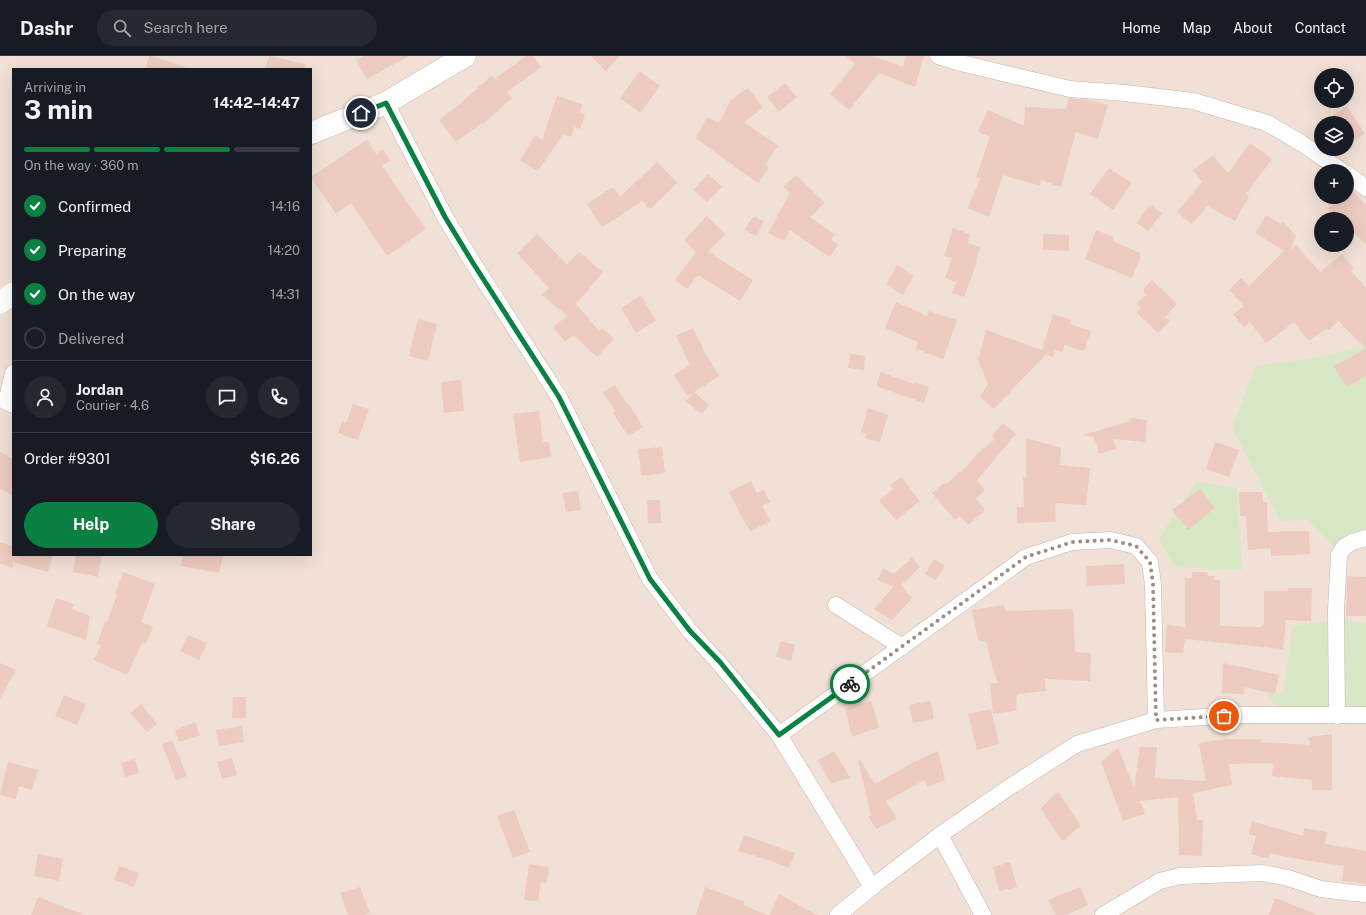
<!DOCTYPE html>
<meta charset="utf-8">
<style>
:root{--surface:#171b24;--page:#242831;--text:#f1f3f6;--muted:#9ea1a6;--line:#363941;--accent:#0b8043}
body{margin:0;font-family:"Public Sans",sans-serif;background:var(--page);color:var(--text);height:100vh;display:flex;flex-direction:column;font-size:15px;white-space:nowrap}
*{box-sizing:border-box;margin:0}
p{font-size:13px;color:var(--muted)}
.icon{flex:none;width:22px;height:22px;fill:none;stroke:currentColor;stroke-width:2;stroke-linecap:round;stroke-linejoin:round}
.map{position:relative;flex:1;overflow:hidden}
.sheet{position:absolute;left:12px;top:12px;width:300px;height:488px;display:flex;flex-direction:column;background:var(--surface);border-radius:0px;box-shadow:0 4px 16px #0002}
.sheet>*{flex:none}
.controls{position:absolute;left:1314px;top:12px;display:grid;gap:8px}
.controls a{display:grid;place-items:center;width:40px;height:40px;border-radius:50%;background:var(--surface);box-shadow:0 4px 16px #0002;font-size:20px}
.pin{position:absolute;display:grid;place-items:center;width:34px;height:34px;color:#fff;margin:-17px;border:2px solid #fff;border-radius:50%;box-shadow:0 1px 4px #0007}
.courier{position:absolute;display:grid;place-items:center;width:40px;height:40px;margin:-20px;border:3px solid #0b8043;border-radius:50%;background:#fff;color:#222;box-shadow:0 1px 5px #0007}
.overview em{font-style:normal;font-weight:700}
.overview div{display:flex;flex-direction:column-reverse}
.overview{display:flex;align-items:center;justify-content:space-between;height:68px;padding:0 12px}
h1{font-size:26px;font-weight:700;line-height:30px}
.bar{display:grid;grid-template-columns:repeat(4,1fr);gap:6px 4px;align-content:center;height:48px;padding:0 12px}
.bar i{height:5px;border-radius:3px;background:var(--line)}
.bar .on{background:var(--accent)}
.bar p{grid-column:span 4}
.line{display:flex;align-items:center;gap:10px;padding:0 12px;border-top:1px solid var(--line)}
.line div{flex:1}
.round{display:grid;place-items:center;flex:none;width:42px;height:42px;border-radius:21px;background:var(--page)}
ol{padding:0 12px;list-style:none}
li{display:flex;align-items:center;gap:12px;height:44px}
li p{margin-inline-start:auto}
li .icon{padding:4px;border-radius:50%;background:var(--accent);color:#fff;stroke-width:4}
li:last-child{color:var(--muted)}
li i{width:22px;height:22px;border:2px solid var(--line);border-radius:50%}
.action{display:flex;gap:8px;margin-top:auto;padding:8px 12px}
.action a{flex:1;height:46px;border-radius:24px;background:var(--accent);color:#fff;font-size:16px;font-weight:700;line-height:46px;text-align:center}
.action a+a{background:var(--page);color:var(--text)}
header{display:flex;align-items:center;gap:24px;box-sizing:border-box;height:56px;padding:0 20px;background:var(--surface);border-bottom:1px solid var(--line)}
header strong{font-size:19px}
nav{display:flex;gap:22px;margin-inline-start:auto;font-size:14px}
.search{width:280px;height:36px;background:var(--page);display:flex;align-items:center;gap:10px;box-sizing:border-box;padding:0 14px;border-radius:22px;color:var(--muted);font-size:15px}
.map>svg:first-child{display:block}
.residential{fill:#f1e0d5;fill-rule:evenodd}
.green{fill:#d8e7c5}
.building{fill:#edcbc0}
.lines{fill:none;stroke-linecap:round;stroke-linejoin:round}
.street-casing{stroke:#cbb6ad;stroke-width:17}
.secondary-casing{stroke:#d0b8ae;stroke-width:23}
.street{stroke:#fff;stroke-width:16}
.secondary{stroke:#fff;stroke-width:22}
.done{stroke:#a18b83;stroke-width:4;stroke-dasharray:0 7.2}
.route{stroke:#0b8043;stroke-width:5}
</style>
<header>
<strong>Dashr</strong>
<div class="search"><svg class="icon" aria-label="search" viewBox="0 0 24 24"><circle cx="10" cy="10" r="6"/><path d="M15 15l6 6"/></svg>Search here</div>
<nav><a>Home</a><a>Map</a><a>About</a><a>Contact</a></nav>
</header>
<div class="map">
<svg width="1366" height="859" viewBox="0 0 1366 859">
<rect width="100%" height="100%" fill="#faefe6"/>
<path class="residential" d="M0,0H1366V859H0ZM13,13H311V499H13ZM1321,19H1347V45H1321ZM1321,67H1347V93H1321ZM1321,115H1347V141H1321ZM1321,163H1347V189H1321Z"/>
<g class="green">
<path d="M1366,289V478L1334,491L1308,464L1280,465L1232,371L1256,310L1319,301Z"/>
<path d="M1197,425L1237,432L1242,514L1175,511L1159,482Z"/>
<path d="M1343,564L1366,567V652H1344Z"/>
<path d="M1329,565L1331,653L1279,654L1265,637L1283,638L1293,570Z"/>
</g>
<g class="building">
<path d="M149,0H153L185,11V13H146Z"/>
<path d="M269,0L305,8L304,13H265Z"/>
<path d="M364,0H409L367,23L356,4Z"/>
<path d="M526,0H533L541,11L507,36L512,42L483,68L482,67L456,86L439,64L460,48L492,19L495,23Z"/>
<path d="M591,0H620L606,15Z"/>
<path d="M846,0H872L903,11L906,0H924L915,31L879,17L849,54L830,38L855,8Z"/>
<path d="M640,15L660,30L640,57L620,42Z"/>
<path d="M785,27L797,41L779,56L767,41Z"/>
<path d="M748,32L763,52L744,66L778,90L765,109L769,112L758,127L695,82L707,61L719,67L730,45Z"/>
<path d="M557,40L582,48L580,56L585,58L580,73L574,71L571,81L563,78L538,115L520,104L535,79L542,84Z"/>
<path d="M1069,42L1089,44L1108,49L1098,83L1076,76L1061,131L1041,124L1040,130L1003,119L989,161L968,152L980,123L976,121L990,81L978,76L988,54L1024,70L1025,51L1066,53Z"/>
<path d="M1347,50L1365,78L1347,89V67H1321Z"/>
<path d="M367,84L376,98L383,93L390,104L382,110L426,173L387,200L351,147L336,158L311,121Z"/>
<path d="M1250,87L1272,103L1246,138L1249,140L1235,165L1207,150L1192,168L1177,156L1202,126L1193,114L1213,99L1228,118Z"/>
<path d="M657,106L677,127L650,153L642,145L602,171L587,148L613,131L620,141Z"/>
<path d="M1109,112L1132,127L1113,154L1090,138Z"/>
<path d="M708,118L722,131L707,146L693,134Z"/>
<path d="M796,119L825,147L810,161L835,179L831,184L838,188L830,201L790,174L784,185L768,177L790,137L783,131Z"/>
<path d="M1351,133L1366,149V188L1347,170V163H1339L1328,152L1342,141H1347V136Z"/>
<path d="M1150,149L1162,157L1148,175L1137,167Z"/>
<path d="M1266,159L1281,168L1283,165L1296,180L1290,195L1296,189L1320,216L1342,198L1354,212L1351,215L1366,232V320L1347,331L1334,311L1366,292L1338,265L1329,274L1327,272L1309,285L1294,266L1266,287L1250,266L1244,271L1233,258L1244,250L1229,234L1241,222L1249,230L1284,195L1255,177Z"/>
<path d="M707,160L725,178L708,196L753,224L740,245L698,219L687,233L675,224L696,196L684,184Z"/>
<path d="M754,161L764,165L757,180L745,174L749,166Z"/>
<path d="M953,172L970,178L968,187L980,191L976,205L977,206L964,241L952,237L956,226L945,222L952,202L944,200Z"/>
<path d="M1096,174L1114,181L1113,185L1140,197V202L1132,222L1085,203Z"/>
<path d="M537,178L567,209L579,196L603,216L576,248L599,275L602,272L614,283L597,301L574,279L565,286L553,271L567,260L542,239L549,232L517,197Z"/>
<path d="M1043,178L1069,179V195L1043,194Z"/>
<path d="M897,209L914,219L903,239L886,229Z"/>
<path d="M1152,224L1177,248L1165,261L1170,265L1158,277L1136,256L1141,252L1136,248L1146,239L1144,237V232Z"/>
<path d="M641,239L656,265L636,277L621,252Z"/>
<path d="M896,246L927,260L929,255L957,264L943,303L916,293L918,286L885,272Z"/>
<path d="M1053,258L1071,264L1070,268L1091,275L1084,295L1065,289L1062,296L1055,294L1053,301L1046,298L994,353L980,341L988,328L978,304L986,274L1042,294Z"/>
<path d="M418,263L437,268L428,305L409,300Z"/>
<path d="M693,272L704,295L719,320L694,336L709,349L701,358L686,345L694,336L687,340L674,319L690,309L676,280Z"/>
<path d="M850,298L865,300L864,314L848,312Z"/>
<path d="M881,316L914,328L915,326L929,331L924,347L876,330Z"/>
<path d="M461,324L464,355L444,357L441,326Z"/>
<path d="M615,329L627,348L628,347L643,371L628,380L613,357L615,355L603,336Z"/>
<path d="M353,348L369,353L358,384L338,377L342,365L346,367Z"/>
<path d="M868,352L888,359L880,386L865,382L867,378L861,376Z"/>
<path d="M539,355L543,386H549L551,401L520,406L513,358Z"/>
<path d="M1131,362L1147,364L1145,386L1113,383L1116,393L1099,398L1094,381L1083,379L1131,365Z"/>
<path d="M1003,367L1016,378L977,424L985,434L976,443L985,454L968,469L960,460L955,464L932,437L944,427L946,428L967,410L975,400L995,383L992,380Z"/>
<path d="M1026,382L1061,392L1060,409L1090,412L1086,449L1055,447L1056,466L1017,467V451H1024L1023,421H1026Z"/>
<path d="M1215,386L1239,394L1229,421L1206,413Z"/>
<path d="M662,391L665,417L641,420L638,393Z"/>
<path d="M0,396L13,403V440L0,433Z"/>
<path d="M901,421L920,445L896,464L879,444L893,433L890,429Z"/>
<path d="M751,425L757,437L764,434L770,446L762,450L770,465L750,476L729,436Z"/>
<path d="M1200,433L1215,452L1188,474L1172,454Z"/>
<path d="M578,435L581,454L566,456L563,437Z"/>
<path d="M1239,436H1262L1263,446H1267L1268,476L1309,475L1310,498L1271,500V492L1248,494L1246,460H1240Z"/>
<path d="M647,444H660L661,467H648Z"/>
<path d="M0,486L13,490V499H53L48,516L13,506V512L0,507Z"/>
<path d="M76,499H102L98,521L73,516Z"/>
<path d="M183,499H223L219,517L181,510Z"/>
<path d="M912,502L920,511L901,529L912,542L892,564L874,553L893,531L878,524L883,512L894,518Z"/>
<path d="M934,503L945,510L936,524L925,518Z"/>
<path d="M1124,508L1125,528L1087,530L1086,510Z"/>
<path d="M123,516L155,528L141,566L153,571L146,588L142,587L127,619L94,604L101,589L97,588L105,565L107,566L117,539L115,538Z"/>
<path d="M1192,516H1207L1208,520H1214V524H1220V570L1262,571V569H1264V535H1288V532H1312L1311,565L1286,564L1283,593L1185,583L1183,597L1165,596L1167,569L1185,571V522H1192Z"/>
<path d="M1347,520L1366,521V560H1346Z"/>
<path d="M56,542L74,548L72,553L90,560L86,584L47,570Z"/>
<path d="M1004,549L1005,555L1073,553L1075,596L1091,597L1090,625L1045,623L1046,635L1017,638L1016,655L993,658L990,627H997L986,586L978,584L972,554Z"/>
<path d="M188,579L207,587L199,604L180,595Z"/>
<path d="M781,585L795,589L791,605L776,601Z"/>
<path d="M0,607L16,614L0,643Z"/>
<path d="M1223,607L1279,619L1275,638L1244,631V638L1222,637Z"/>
<path d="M64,639L86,648L77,669L55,660Z"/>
<path d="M233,641H246V662H232Z"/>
<path d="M871,645L879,671L852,681L845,652Z"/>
<path d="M931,645L934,663L913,667L909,649Z"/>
<path d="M141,648L157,668L147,676L130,657Z"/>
<path d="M991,653L999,688L977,694L968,658Z"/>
<path d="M195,666L200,679L179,686L175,674Z"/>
<path d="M242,670L244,686L219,690L216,674Z"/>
<path d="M1332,678V734H1312V724L1272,720L1273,707L1229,708L1232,729L1193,737L1197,764H1203L1202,800L1179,799L1178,741L1140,745L1145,758L1123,765L1101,706L1118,692L1134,732L1140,691H1157L1155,722L1206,725L1199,687L1227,683H1261V686L1310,689L1309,681Z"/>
<path d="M172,684L187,720L176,724L162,688Z"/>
<path d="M834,695L850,722L831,727L818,704Z"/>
<path d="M938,695L945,724L927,731L925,724L886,745L897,763L876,773L868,760L871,759L858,705L860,704L875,728L918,704Z"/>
<path d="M232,702L237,719L222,723L217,706Z"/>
<path d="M135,703L139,717L125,721L121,707Z"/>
<path d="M8,706L38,714L32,734L19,730L16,743L0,739Z"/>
<path d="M1058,736L1081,770L1062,785L1041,752Z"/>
<path d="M514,754L530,796L513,802L497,760Z"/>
<path d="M1252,765L1303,780L1304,772L1327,776L1325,788L1366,795V828L1342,825L1344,810L1286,801L1270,797L1268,802L1251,798L1256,780L1249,778Z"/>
<path d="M744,779L795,797L789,812L763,802L738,795Z"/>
<path d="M38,798L63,803L59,825L34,820Z"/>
<path d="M1010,806L1017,831L999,835L993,811Z"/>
<path d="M529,808L549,811L547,827L541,826L538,845L524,844Z"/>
<path d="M119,810L139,817L134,831L114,824Z"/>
<path d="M360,831L370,857L363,859H348L340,837Z"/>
<path d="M705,831L745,846L743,849L767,859H696Z"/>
<path d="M1080,831L1088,849L1066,859H1056L1048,844Z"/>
<path d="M779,838L817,859H770Z"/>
<path d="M38,841L82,858V859H31Z"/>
<path d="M1275,842L1316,858V859H1269Z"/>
</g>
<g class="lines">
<defs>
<g id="street">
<path d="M938,0L965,8L1070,33L1125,37L1193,45L1267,67L1301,87L1342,115"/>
<path d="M386,47L445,161L473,207L559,341L650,523L690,575L719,607L779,679L872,831"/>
<path d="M1347,118L1366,132"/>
<path d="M13,317L6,346L13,349"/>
<path d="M836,549L902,591"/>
<path d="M1337,660L1336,554L1339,499L1344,491L1352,486L1366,482"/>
<path d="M779,679L1026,501L1072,486L1111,484L1136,490L1150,506L1153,529L1156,664"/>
<path d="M940,779L983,859"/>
<path d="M838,859L872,831L940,779L1008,732L1077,688L1156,664L1238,659H1366"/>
<path d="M1103,859L1160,825L1180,820L1263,817L1288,822L1321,833L1353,837L1366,838"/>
</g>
<g id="secondary">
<path d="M311,77L386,47L465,0"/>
<path d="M0,247L13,237"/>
</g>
</defs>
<use href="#street" class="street-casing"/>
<use href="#secondary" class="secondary-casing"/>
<use href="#street" class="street"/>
<use href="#secondary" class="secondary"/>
</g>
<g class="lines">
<path class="done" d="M850,628L1026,501L1072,486L1111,484L1136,490L1150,506L1153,528L1156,664L1224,660"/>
<path class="route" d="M361,57L386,47L445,161L473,207L559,341L650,523L690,575L720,606L779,679L850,628"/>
</g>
</svg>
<div class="controls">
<a><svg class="icon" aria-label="locate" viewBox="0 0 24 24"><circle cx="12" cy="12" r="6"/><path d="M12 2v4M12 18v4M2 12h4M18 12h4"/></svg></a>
<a><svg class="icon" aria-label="layers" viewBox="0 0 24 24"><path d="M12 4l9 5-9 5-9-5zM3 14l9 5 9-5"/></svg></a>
<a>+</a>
<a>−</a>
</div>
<div class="pin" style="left:1224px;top:660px;background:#ea580c"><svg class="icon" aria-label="bag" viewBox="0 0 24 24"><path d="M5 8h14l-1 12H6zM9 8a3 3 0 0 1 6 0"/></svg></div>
<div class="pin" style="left:361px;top:57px;background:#1f2937"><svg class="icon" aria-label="home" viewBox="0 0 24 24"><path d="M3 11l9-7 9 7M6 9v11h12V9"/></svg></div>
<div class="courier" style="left:850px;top:628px"><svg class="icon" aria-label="bike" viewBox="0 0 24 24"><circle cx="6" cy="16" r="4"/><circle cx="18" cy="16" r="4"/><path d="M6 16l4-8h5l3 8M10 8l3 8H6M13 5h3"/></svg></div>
<section class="sheet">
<div class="overview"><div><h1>3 min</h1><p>Arriving in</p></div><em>14:42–14:47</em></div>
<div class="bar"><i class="on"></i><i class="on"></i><i class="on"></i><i></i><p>On the way · 360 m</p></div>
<ol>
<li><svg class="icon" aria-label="check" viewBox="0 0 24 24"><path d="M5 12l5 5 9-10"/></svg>Confirmed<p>14:16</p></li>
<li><svg class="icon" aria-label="check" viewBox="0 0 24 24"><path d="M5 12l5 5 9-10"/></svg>Preparing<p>14:20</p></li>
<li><svg class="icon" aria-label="check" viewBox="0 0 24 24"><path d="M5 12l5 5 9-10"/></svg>On the way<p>14:31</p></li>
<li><i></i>Delivered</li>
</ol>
<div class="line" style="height:72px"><a class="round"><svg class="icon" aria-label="person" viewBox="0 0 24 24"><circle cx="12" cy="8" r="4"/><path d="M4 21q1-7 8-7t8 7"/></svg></a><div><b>Jordan</b><p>Courier · 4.6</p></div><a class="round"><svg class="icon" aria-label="chat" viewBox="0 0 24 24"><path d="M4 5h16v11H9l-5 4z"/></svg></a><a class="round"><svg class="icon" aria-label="phone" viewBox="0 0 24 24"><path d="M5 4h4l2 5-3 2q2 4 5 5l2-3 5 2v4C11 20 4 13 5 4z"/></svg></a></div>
<div class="line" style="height:52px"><div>Order #9301</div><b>$16.26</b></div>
<div class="action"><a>Help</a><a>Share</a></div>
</section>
</div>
